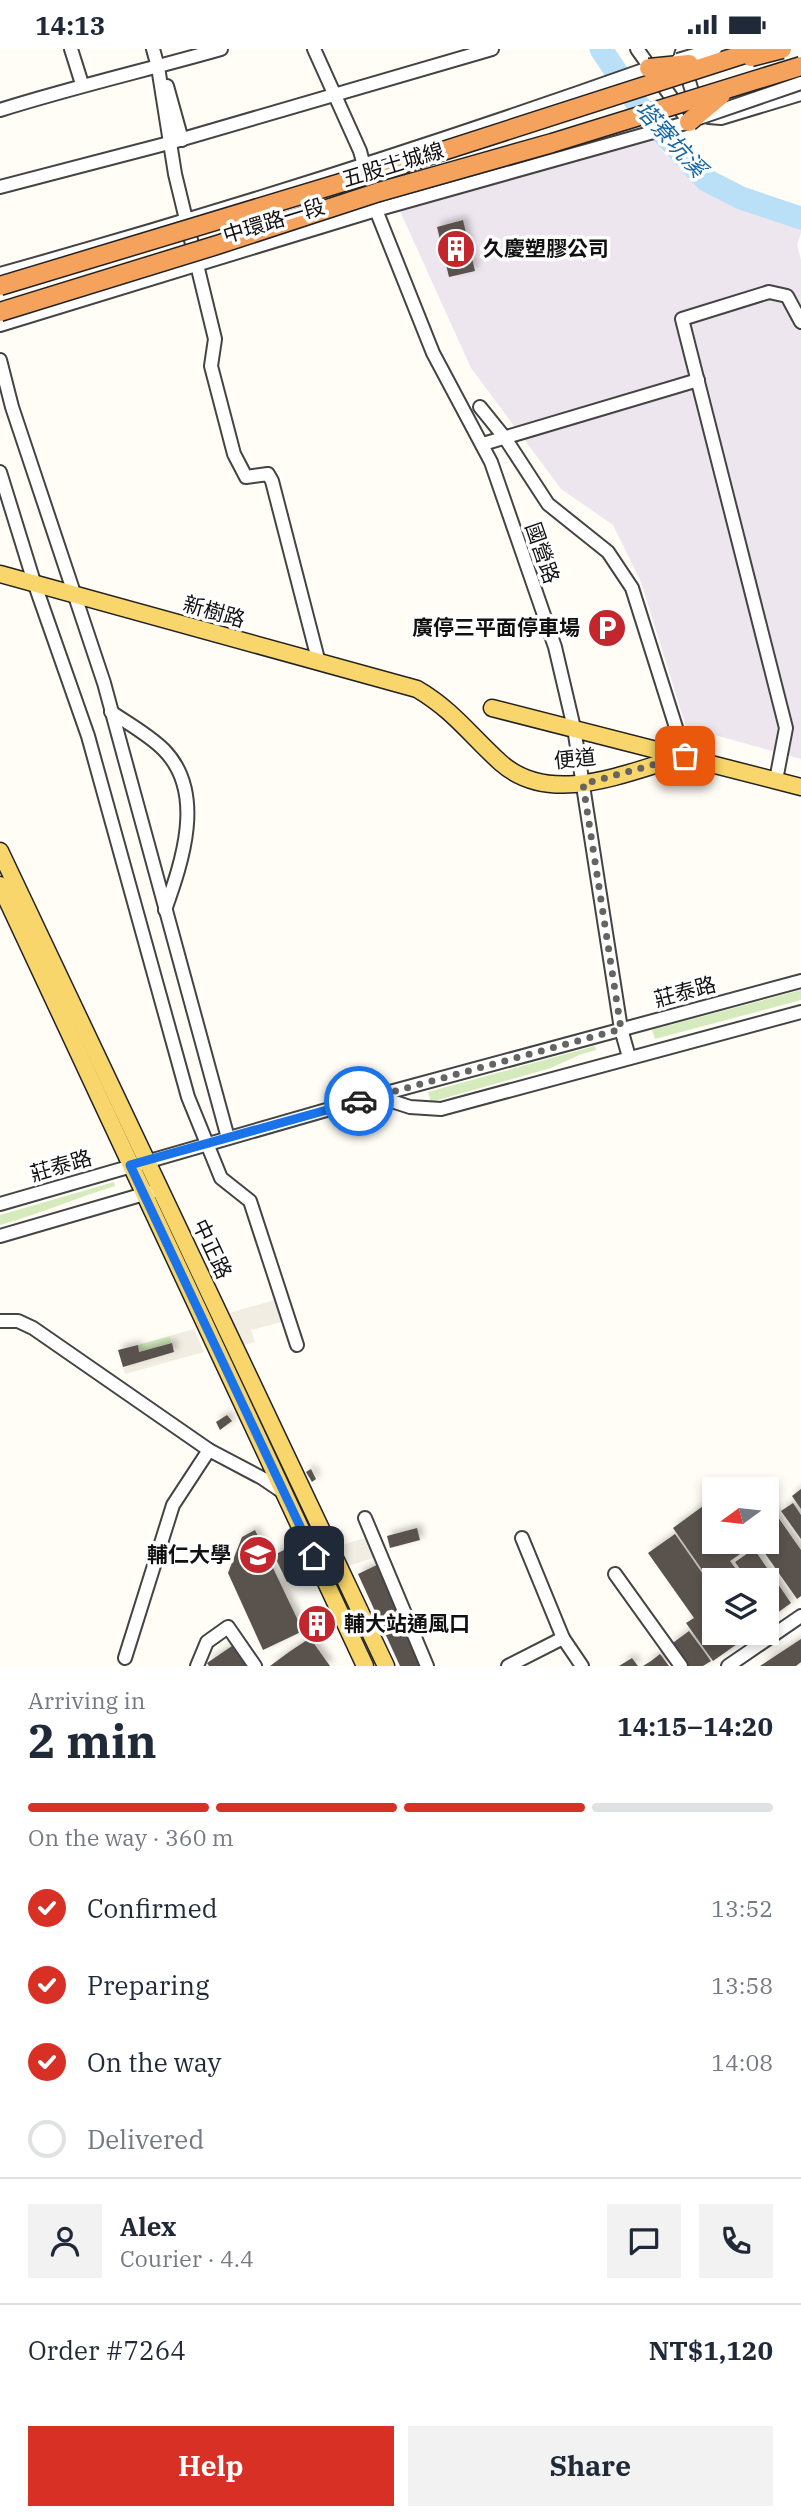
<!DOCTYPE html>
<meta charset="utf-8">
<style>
:root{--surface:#fff;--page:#f2f2f3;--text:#1f2937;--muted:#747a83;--line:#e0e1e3;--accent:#d93025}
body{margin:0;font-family:"IBM Plex Serif","Noto Sans TC",serif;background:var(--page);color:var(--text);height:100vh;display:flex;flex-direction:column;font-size:26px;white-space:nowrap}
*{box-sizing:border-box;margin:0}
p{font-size:23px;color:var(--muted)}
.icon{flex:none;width:38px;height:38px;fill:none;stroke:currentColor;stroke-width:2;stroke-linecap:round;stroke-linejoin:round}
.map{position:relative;height:1617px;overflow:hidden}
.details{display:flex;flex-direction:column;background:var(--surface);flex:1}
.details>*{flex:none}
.needle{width:46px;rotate:255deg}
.controls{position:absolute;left:702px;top:1428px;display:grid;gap:14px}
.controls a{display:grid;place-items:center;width:77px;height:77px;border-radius:0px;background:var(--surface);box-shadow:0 4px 10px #0003;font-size:35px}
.pin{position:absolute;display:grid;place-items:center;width:60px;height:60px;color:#fff;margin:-30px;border-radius:14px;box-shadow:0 4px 10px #0006}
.courier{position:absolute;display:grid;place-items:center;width:70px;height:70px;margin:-35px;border:5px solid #1a73e8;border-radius:50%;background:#fff;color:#222;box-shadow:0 2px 9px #0007}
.headline em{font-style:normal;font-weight:800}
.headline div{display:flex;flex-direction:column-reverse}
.headline{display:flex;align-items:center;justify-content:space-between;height:119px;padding:0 28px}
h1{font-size:46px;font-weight:800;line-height:52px}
.bar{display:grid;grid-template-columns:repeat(4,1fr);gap:10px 7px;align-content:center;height:84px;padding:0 28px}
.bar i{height:9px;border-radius:5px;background:var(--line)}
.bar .on{background:var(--accent)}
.bar p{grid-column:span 4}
.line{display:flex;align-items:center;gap:18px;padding:0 28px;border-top:2px solid var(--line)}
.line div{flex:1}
.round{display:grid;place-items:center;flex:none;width:74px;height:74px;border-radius:0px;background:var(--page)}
ol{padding:0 28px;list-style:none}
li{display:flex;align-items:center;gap:21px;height:77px}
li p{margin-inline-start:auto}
li .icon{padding:7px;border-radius:50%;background:var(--accent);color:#fff;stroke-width:4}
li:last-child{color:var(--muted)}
li i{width:38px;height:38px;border:4px solid var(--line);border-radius:50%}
.action{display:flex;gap:14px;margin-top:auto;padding:14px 28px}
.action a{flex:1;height:80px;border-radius:0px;background:var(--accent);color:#fff;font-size:28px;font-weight:800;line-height:80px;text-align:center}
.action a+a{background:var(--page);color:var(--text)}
.status{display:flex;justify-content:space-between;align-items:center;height:49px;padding:0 35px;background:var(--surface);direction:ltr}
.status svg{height:19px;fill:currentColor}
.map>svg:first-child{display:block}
.industrial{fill:#eee6ef}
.green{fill:#d5ebbd}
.plaza{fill:#f1ede2}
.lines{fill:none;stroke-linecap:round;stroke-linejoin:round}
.river{stroke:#b9e0f7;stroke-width:23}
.building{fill:#5a524d;filter:url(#shadow)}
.minor-casing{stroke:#444;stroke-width:16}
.major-casing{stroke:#222;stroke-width:19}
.minor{stroke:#fff;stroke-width:12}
.major{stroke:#f9d66b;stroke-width:16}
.minor-bridge-casing{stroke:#444;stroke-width:16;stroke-linecap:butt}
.highway-bridge-casing{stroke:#222;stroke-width:21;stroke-linecap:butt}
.minor-bridge{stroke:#fff;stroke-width:12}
.highway-bridge{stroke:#f5a25d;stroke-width:18}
.done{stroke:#646461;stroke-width:7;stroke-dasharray:0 12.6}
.route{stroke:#1a73e8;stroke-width:9}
.labels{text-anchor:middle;stroke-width:7;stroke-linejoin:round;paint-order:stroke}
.street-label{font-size:21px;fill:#111;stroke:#fff}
.poi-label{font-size:21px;font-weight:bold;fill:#111;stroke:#fff;text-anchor:start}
.water-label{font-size:23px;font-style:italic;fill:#1768a6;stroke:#fff}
</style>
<div class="status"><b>14:13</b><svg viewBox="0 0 49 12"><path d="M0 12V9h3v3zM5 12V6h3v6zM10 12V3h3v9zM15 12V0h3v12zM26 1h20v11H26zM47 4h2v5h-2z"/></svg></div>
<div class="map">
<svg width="801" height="1617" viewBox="0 0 801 1617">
<defs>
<filter id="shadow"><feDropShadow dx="4" dy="-4" stdDeviation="3.5" flood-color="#0004"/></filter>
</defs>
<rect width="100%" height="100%" fill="#fffdf5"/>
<path class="industrial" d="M644,76L664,104L690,127L723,146L801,175V184L797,196L801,211V710L686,678L641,533L613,476L561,440L471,319L395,151Z"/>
<g class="green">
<path d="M801,941V951L655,990L652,981Z"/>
<path d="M595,997L596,1001L579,1006L551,1019L431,1053L428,1043Z"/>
<path d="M114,1133L115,1137C76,1149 39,1165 0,1176V1166Z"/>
<path d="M170,1287L172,1294L139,1303L138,1296Z"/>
</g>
<g class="plaza">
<path d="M282,1249L289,1271L251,1281L255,1293L244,1296L229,1264Z"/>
<path d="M194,1280L204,1303L125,1325L123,1318L174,1303L170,1287Z"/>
<path d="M372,1487L380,1507L348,1517L338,1497Z"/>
</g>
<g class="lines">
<path class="river" d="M601,0L643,63L706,131L741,149L801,169"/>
</g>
<g class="building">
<path d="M463,171L475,222L449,228L437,178Z"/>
<path d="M172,1294L174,1303L123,1318L118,1301L138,1296L139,1303Z"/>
<path d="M227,1366L232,1372L220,1381L216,1373Z"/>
<path d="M311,1420L316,1430L312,1433L306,1423Z"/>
<path d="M801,1440V1460L792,1447Z"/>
<path d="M714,1449V1493H744L749,1499L730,1512L744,1531H714V1538L673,1479Z"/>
<path d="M768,1454L801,1501V1547L797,1550L757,1493H766V1456Z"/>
<path d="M793,1454L801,1466V1490L781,1462Z"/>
<path d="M417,1479L420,1491L390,1499L387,1487Z"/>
<path d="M255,1481L303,1582L263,1601L228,1524L242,1488Z"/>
<path d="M675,1485L714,1541V1584H744L747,1588L713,1612L686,1574L694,1569L648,1504Z"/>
<path d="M754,1500L791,1554L773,1567L766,1558V1531H748L735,1513Z"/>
<path d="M284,1501L297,1528L287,1533L274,1506Z"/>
<path d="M379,1515L422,1617H400L358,1525Z"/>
<path d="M319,1567L324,1579L315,1582L310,1571Z"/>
<path d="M689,1582L711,1612L703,1617H684L670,1596Z"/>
<path d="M310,1589L330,1617H270L289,1603Z"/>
<path d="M801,1590V1613L796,1617H760Z"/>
<path d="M232,1597L246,1617H209L207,1614Z"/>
<path d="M660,1605L669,1617H643L651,1612Z"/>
<path d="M632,1609L638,1617H619Z"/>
</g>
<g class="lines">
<defs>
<g id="minor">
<path d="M71,0L82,35"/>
<path d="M153,0L158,18L175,125L215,290L211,317L234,405L246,428L268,425L272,432L319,614"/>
<path d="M314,0L360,102L376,161L433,304L491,413L555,598L574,679L621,980L629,1008"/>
<path d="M683,0L681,6L698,62L709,68L721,69L801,45"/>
<path d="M167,37L182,91"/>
<path d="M0,61C73,38 147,21 221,0"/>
<path d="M0,138L169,94L492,0"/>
<path d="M0,225C219,164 435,95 649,19"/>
<path d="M0,276L376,161L689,73L637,0"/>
<path d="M0,311L12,358L104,634L228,1089"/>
<path d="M480,358L505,389L548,455L608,503L632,539L685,707"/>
<path d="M483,395L698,331"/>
<path d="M0,423L34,533L88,687L188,1048L221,1129L250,1152L297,1296"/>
<path d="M111,663C129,675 149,686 164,701C206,744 182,813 165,861"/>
<path d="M776,731L786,679L682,270L769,243L787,247L801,273"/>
<path d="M376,1047L410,1058L441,1060L801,963"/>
<path d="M0,1155L375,1047L801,932"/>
<path d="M0,1187L151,1143"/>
<path d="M0,1272H18L33,1279L209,1401L262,1429L284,1444"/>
<path d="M365,1469L427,1617"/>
<path d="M522,1489L563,1589L582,1617"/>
<path d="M615,1525L681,1617"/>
<path d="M125,1609L173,1456L209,1401"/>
<path d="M197,1617L207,1593L228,1578L255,1617"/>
<path d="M508,1617L563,1589"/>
<path d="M728,1617L801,1567"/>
</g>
<g id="major">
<path d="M0,525L417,640C453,661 471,687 501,714C552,759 629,722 685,707"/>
<path d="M492,659L801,738"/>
<path d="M0,802L386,1617"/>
<path d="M0,836L365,1617"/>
</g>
</defs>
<use href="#minor" class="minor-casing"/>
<use href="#major" class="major-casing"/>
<use href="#minor" class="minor"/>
<use href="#major" class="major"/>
<defs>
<g id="minor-bridge">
<path d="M678,11L715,0"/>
<path d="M699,69L801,34"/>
</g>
<g id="highway-bridge">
<path d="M751,8L782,0"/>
<path d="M649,19L689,15"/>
<path d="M689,73L721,46"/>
<path d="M0,237L390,119L760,0"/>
<path d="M0,263L217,196L379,143L552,94L801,17"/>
</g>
</defs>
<use href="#minor-bridge" class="minor-bridge-casing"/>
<use href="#highway-bridge" class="highway-bridge-casing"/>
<use href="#minor-bridge" class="minor-bridge"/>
<use href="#highway-bridge" class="highway-bridge"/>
</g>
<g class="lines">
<path class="done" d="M359,1052L621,980L583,735L685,707"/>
<path class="route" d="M314,1507L130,1116L359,1052"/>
</g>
<defs>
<symbol id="building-disc" viewBox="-11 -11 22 22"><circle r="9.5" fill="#c4262e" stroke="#fff"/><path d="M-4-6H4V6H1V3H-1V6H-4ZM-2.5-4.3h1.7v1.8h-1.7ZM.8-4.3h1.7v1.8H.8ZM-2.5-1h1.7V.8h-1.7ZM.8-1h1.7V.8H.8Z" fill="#fff"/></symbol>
<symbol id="parking-disc" viewBox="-11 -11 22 22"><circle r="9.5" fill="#c4262e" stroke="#fff"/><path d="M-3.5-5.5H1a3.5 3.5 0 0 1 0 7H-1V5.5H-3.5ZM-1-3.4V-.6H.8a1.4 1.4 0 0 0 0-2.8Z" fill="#fff"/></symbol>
<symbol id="university-disc" viewBox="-11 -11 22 22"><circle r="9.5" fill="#c4262e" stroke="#fff"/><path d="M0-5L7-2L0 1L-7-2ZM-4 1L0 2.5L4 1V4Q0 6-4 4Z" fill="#fff"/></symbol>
</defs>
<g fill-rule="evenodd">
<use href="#building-disc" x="434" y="178" width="44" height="44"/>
<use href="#parking-disc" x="585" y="557" width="44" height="44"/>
<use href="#university-disc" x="236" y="1484" width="44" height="44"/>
<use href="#building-disc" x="295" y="1553" width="44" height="44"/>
</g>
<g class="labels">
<g class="street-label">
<text transform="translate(393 116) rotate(-17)" y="7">五股土城線</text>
<text transform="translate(274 172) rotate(-17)" y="7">中環路一段</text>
<text transform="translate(542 504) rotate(71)" y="7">國營路</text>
<text transform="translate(214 563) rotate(16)" y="7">新樹路</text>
<text transform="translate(575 710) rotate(-6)" y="7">便道</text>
<text transform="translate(685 943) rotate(-15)" y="7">莊泰路</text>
<text transform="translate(61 1117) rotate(-16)" y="7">莊泰路</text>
<text transform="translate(212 1200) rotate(65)" y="7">中正路</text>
</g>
<g class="poi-label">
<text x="483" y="207">久慶塑膠公司</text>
<text x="580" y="586" text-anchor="end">廣停三平面停車場</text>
<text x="231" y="1513" text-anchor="end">輔仁大學</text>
<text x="344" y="1582">輔大站通風口</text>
</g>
<g class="water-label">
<text transform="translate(671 90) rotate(48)" y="8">塔寮坑溪</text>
</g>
</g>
</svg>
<div class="controls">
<a><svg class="needle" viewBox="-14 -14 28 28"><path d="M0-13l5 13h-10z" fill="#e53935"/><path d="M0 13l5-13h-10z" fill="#747a83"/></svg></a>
<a><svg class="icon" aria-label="layers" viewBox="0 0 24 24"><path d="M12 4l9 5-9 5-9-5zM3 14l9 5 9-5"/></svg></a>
</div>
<div class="pin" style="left:685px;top:707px;background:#ea580c"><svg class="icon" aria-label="bag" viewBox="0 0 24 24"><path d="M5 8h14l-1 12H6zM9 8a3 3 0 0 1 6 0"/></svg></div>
<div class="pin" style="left:314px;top:1507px;background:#1f2937"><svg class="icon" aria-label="home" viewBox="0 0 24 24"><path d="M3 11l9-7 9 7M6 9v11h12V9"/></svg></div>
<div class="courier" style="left:359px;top:1052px"><svg class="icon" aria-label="car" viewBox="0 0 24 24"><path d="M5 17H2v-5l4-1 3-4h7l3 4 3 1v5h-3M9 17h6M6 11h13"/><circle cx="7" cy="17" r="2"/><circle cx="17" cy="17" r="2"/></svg></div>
</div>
<section class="details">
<div class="headline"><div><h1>2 min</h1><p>Arriving in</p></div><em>14:15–14:20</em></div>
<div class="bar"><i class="on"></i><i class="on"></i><i class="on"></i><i></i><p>On the way · 360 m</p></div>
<ol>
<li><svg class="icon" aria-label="check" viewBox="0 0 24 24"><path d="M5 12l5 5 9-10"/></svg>Confirmed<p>13:52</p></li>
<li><svg class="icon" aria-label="check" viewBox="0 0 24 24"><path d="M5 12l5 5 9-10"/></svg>Preparing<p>13:58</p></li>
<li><svg class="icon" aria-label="check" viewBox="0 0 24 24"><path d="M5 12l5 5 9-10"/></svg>On the way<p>14:08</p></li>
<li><i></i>Delivered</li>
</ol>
<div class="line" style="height:126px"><a class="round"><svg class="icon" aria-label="person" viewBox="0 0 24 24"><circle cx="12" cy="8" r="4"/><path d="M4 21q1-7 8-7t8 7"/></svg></a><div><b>Alex</b><p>Courier · 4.4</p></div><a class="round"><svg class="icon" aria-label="chat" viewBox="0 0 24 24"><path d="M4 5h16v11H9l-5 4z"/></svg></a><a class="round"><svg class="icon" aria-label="phone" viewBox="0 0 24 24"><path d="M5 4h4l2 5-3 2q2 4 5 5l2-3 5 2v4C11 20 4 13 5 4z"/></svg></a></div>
<div class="line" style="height:91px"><div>Order #7264</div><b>NT$1,120</b></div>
<div class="action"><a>Help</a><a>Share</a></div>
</section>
